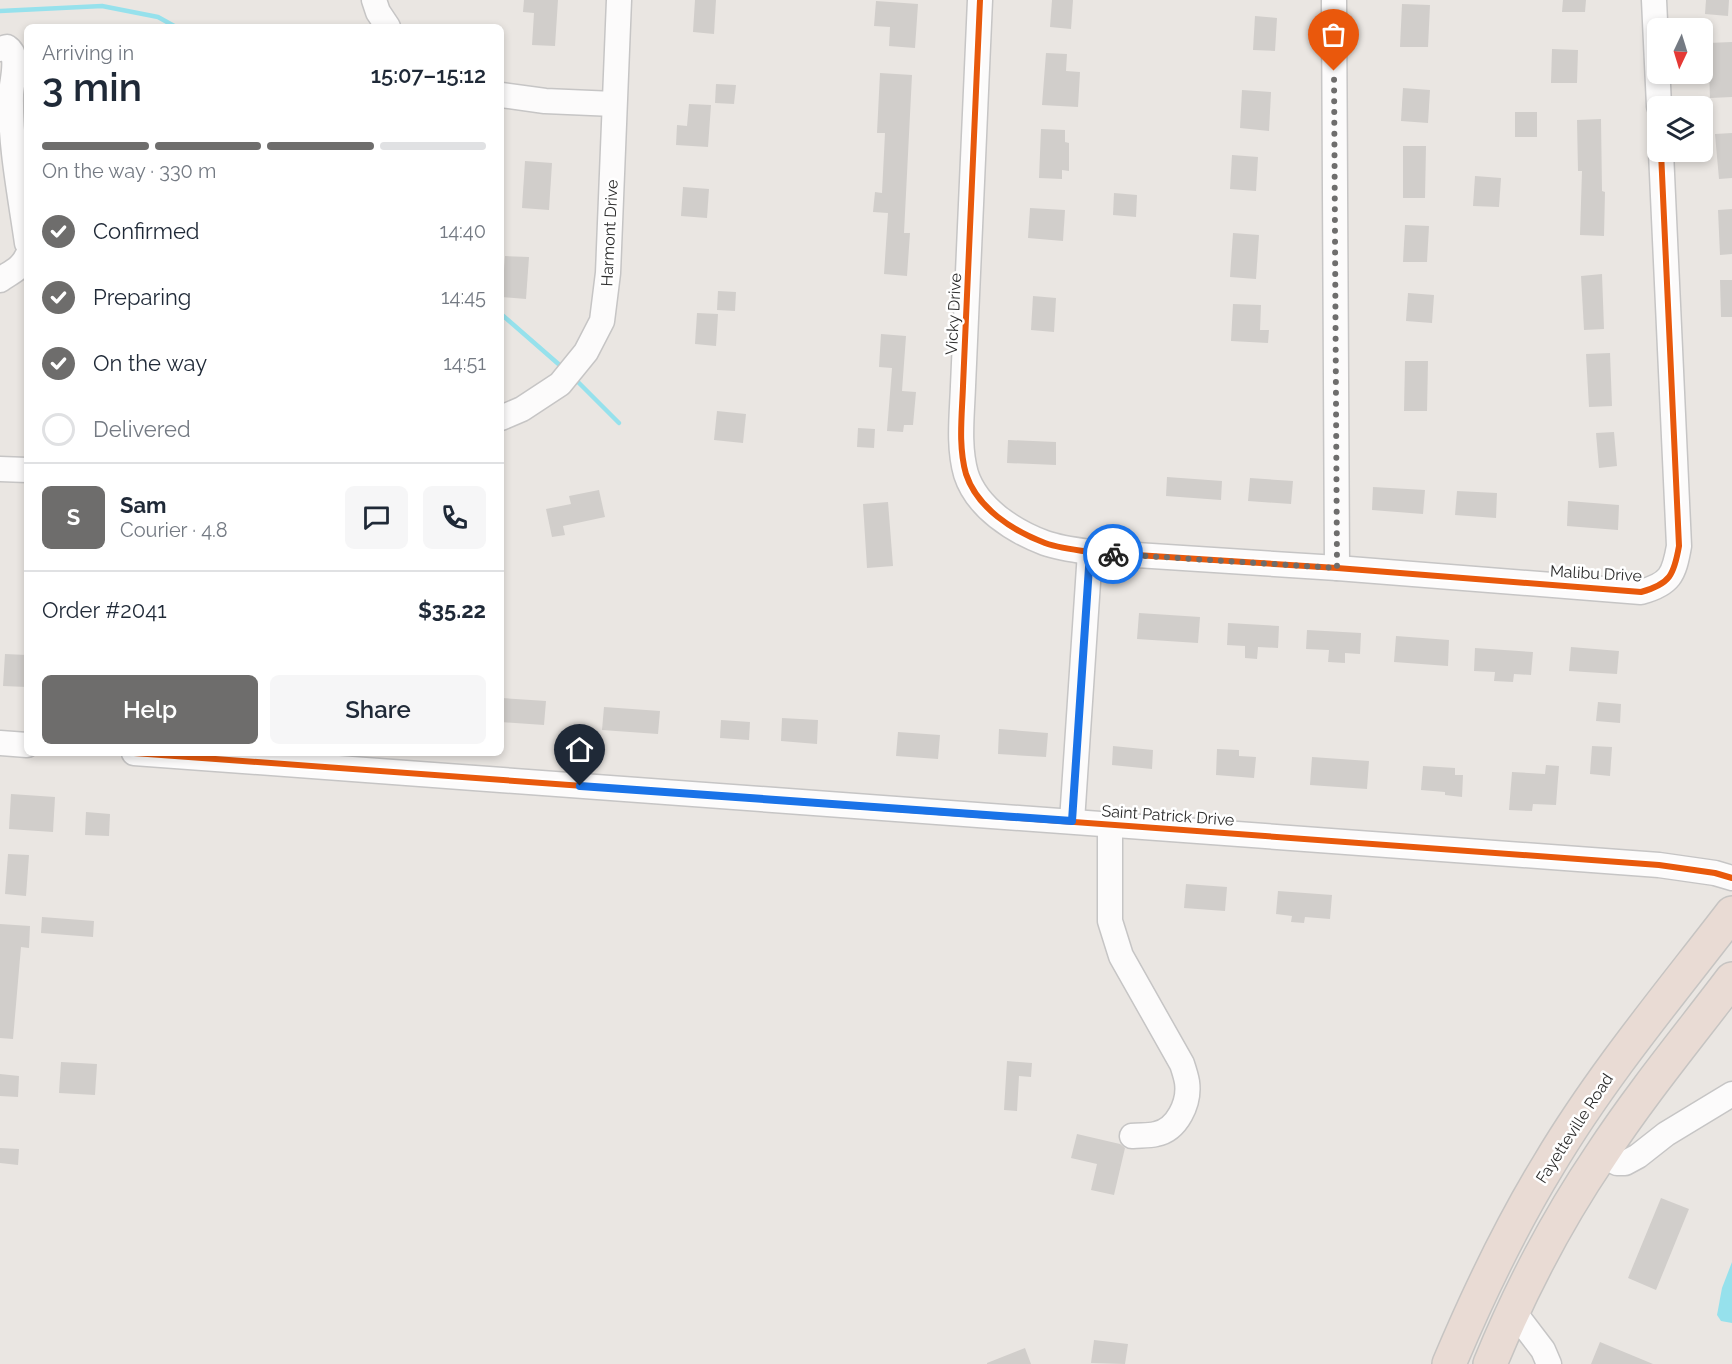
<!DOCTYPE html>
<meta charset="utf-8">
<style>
:root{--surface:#fff;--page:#f6f6f7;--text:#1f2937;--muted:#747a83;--line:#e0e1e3;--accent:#6e6d6c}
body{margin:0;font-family:Raleway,sans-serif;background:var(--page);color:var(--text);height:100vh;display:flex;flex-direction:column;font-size:22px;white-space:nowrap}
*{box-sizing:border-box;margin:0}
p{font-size:20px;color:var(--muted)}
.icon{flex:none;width:33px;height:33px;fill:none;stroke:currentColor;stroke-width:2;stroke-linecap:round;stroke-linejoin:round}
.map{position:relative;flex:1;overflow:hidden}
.drawer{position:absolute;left:24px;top:24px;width:480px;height:732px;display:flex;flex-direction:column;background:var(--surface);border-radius:9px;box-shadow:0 3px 9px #0003}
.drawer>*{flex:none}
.needle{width:39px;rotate:184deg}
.controls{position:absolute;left:1647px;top:18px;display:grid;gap:12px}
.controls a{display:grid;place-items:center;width:66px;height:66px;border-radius:9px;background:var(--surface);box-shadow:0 3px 9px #0003;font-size:30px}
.pin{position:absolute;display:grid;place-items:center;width:51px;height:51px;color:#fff;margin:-62px -26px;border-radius:50% 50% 50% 0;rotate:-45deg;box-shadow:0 0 6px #0007}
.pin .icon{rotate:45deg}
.courier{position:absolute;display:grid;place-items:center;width:60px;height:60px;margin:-30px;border:4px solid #1a73e8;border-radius:50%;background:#fff;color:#222;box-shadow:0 2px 8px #0007}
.headline em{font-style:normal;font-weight:600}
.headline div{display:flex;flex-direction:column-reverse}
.headline{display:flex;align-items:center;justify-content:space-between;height:102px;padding:0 18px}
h1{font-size:39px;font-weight:600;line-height:45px}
.bar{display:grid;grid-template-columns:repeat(4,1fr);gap:9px 6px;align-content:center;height:72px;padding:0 18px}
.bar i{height:8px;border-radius:4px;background:var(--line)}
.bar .on{background:var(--accent)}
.bar p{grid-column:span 4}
.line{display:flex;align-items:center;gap:15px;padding:0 18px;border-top:2px solid var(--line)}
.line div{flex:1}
.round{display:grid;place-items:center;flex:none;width:63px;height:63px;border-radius:9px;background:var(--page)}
ol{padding:0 18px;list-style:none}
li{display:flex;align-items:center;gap:18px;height:66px}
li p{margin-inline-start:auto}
li .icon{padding:6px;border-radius:50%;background:var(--accent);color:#fff;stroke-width:4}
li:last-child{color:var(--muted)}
li i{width:33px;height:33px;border:3px solid var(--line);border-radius:50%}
.cta{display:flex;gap:12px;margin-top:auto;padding:12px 18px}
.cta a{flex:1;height:69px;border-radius:9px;background:var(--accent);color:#fff;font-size:24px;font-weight:600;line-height:69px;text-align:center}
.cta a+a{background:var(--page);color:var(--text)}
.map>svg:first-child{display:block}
.water{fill:#96e1ec}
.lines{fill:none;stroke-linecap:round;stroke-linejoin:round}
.stream{stroke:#96e1ec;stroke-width:4.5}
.building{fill:#d1cecb}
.minor-casing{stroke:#c6c5c5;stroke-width:27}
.highway-casing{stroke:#c6c4c2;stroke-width:36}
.minor{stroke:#fcfbfb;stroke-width:24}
.highway{stroke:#e9dbd4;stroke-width:33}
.cycleway-casing{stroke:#fff;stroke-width:10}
.cycleway{stroke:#e8590c;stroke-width:6}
.done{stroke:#6e6d6c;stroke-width:6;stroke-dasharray:0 10.8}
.route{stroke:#1a73e8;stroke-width:8}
.labels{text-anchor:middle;stroke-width:5;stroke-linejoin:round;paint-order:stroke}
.street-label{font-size:16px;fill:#2c2c2c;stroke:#fff}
</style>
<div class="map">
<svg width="1732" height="1364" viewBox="0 0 1732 1364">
<rect width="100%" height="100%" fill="#eae6e2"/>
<path class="water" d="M1732,1262V1323L1721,1321L1717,1315L1722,1288Z"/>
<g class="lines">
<g class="stream">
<path d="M0,11L102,6L158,17L176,27"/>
<path d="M501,314L563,368"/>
<path d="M574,378L619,423"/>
</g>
</g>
<g class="building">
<path d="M524,0H558L555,46L532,45L534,13L523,12Z"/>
<path d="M695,0H716L714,34L693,32Z"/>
<path d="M1052,0H1073L1071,29L1050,27Z"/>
<path d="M1563,0H1586L1585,12H1562Z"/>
<path d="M1706,0H1729L1728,16L1705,14Z"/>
<path d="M876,1L918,4L915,48L889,46L890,27L874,26Z"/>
<path d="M1402,4L1430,5L1428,47H1400Z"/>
<path d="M1255,16L1277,18L1275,51L1253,50Z"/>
<path d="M1732,42V97L1710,98L1708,43Z"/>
<path d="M1552,49L1578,50L1577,83H1551Z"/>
<path d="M1046,53L1067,54L1066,71L1080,72L1078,107L1042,105Z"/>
<path d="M880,73L912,75L904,233H910L907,276L884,274L888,213L873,212L875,192L882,193L885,133H877Z"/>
<path d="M716,84L736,85L734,104L715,103Z"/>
<path d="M1403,88L1430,90L1428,123L1401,121Z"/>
<path d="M1242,90L1271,92L1269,131L1240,128Z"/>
<path d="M689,104L711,105L708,147L676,145L677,125L687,126Z"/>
<rect x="1515" y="112" width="22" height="25"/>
<path d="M1601,119L1602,191L1605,192L1604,236L1580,235L1582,171H1578L1577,120Z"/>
<path d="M1041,129L1065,130V142L1069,143V171L1062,170V179L1039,178Z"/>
<path d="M1732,133V178L1719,179L1715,134Z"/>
<path d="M1403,146H1426L1425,198H1403Z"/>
<path d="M1232,155L1258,157L1256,191L1230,189Z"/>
<path d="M525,161L552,163L549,210L522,208Z"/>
<path d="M1475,176L1501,178L1499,207L1473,206Z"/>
<path d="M683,187L709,189L707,218L681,216Z"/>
<path d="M1114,193L1137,195L1136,217L1113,215Z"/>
<path d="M1030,208L1065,210L1063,241L1028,238Z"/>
<path d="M1732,209V254L1720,255L1718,210Z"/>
<path d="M1405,225L1429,226L1427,262H1403Z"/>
<path d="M1233,233L1259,235L1256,279L1230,277Z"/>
<path d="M505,256L529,257L526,299L502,297Z"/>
<path d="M1602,274L1604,329L1584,330L1581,276Z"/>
<path d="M1720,280H1732V317H1721Z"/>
<path d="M718,291L736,292L735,311L717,310Z"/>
<path d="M1408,293L1434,295L1432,323L1406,321Z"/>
<path d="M1033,296L1056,298L1054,332L1031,330Z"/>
<path d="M1233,304L1261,305L1260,330H1269L1268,343L1231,341Z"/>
<path d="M697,313L718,314L716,346L695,344Z"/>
<path d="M881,334L906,336L902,391L916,392L913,425H904L903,432L887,431L892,368L879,367Z"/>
<path d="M1610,353L1612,406L1589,407L1586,354Z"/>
<path d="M1405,361H1428L1427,411H1404Z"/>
<path d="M717,411L746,414L743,443L714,440Z"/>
<path d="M858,428L875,429L874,448L857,447Z"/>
<path d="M1614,432L1617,466L1599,468L1596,433Z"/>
<path d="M1008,440L1056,442V465L1007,463Z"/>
<path d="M1167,477L1222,481L1221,500L1166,496Z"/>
<path d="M1250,478L1293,481L1291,504L1248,501Z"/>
<path d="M1373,487L1425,490L1423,514L1372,510Z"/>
<path d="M599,490L605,517L563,526L565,535L552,537L546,509L571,504L569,496Z"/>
<path d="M1457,491L1497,493L1496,518L1455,515Z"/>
<path d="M1568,501L1619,505L1618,530L1567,526Z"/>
<path d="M888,502L893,566L867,568L863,504Z"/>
<path d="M1139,613L1200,617L1198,643L1137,639Z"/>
<path d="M1228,623L1279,626L1278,648L1258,647L1257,659L1245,658V646L1227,645Z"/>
<path d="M1307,630L1361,633L1360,654L1345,653V663L1328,662L1329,650L1306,649Z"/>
<path d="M1396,636L1449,640L1448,666L1394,662Z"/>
<path d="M1571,647L1619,651L1617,674L1569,671Z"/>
<path d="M1475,648L1533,652L1531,675L1514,674L1513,682L1494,681L1495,672L1474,671Z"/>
<path d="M5,654L27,655V687L3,686Z"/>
<path d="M502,698L546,701L544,725L501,722Z"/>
<path d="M1598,702L1621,704L1620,723L1596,721Z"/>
<path d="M604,707L660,711L658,734L602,730Z"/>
<path d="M782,718L818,720L817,744L781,741Z"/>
<path d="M721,720L750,722L749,740L720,738Z"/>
<path d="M999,729L1048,733L1046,757L998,754Z"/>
<path d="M898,732L940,735L938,759L896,756Z"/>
<path d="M1113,746L1153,750L1152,769L1112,765Z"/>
<path d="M1592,746L1612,747L1610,776L1590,774Z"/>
<path d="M1217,749L1239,750V756L1256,757L1254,778L1216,775Z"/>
<path d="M1312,757L1369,761L1367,789L1310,785Z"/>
<path d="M1546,765L1559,766L1556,805L1533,804L1532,811L1509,810L1512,772L1545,774Z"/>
<path d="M1423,766L1455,768V775H1463L1462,797L1445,795V792L1421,790Z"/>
<path d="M11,794L55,797L53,832L9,829Z"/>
<path d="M86,812L110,814L109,836L85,835Z"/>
<path d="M8,854L29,855L26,896L5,894Z"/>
<path d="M1186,884L1227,887L1225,911L1184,908Z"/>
<path d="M1278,891L1332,895L1330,919L1305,917L1304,923L1291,922L1292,916L1276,914Z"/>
<path d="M42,917L94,921L93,937L41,933Z"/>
<path d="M0,924L30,926L29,948L21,947L13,1039L0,1038Z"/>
<path d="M1007,1061L1032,1063L1031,1077L1019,1076L1017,1111L1004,1110Z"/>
<path d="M61,1062L97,1064L95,1095L59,1093Z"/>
<path d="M0,1074L19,1076L18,1097L0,1096Z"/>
<path d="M1077,1134L1120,1144L1125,1148L1114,1195L1091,1190L1097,1164L1071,1158Z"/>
<path d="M0,1148L19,1149L18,1165L0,1163Z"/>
<path d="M1661,1198L1689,1209L1656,1290L1628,1278Z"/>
<path d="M1094,1340L1128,1344L1125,1364L1091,1363Z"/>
<path d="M1600,1342L1653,1364H1591Z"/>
<path d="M1025,1348L1031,1364H987V1363Z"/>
</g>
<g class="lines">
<defs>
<g id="minor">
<path d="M374,0L378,12L388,27"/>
<path d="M980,0L963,386C962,415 958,446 966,474C977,508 1013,531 1045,543C1059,548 1075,550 1090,552L1337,568L1641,592C1670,584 1674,575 1679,546L1661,152"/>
<path d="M1334,0L1337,568"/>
<path d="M1654,0L1659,106"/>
<path d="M0,49L7,47C21,56 11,82 11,95C10,145 20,194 27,243"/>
<path d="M501,95L545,101L614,104"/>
<path d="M0,280C11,272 21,269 27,256"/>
<path d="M501,418L522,409L560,384L586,352L602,321L608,273L619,0"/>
<path d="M0,469L27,470"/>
<path d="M0,743L27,745"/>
<path d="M134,753L1659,865L1715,873L1732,878"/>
<path d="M1072,821L1090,552"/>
<path d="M1110,824V921L1121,956L1182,1064C1184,1070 1186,1076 1187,1082C1190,1103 1177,1130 1156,1134C1148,1136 1140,1135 1132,1136"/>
<path d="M1601,1154L1617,1163H1625L1638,1156L1666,1134L1732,1094"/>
<path d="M1514,1312L1543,1350L1549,1364"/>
</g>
<g id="highway">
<path d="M1449,1364C1478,1295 1510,1228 1549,1164C1602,1075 1669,995 1732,913"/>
<path d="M1490,1364C1520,1291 1557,1220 1601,1155C1641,1094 1688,1037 1732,979"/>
</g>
</defs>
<use href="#minor" class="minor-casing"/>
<use href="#highway" class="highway-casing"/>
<use href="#minor" class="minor"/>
<use href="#highway" class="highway"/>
<defs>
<g id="cycleway">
<path d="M980,0L963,386C962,415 958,446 966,474C977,508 1013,531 1045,543C1059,548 1075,550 1090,552L1337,568L1641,592C1670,584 1674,575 1679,546L1661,152"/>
<path d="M134,753L1659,865L1715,873L1732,878"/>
</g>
</defs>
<use href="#cycleway" class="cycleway-casing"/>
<use href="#cycleway" class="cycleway"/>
</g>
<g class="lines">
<path class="done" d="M1113,554L1337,568L1334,71"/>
<path class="route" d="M580,786L1072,821L1090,552L1113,554"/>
</g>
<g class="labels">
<g class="street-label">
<text transform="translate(609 233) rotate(-87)" y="6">Harmont Drive</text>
<text transform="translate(953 314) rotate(-87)" y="6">Vicky Drive</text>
<text transform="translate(1596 573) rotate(3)" y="6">Malibu Drive</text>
<text transform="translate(1168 815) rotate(4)" y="6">Saint Patrick Drive</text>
<text transform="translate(1574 1128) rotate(-57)" y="6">Fayetteville Road</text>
</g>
</g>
</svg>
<div class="controls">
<a><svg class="needle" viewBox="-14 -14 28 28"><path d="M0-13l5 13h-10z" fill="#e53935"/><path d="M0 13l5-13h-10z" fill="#747a83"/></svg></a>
<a><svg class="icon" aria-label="layers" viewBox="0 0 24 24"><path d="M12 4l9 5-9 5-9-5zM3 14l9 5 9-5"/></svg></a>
</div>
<div class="pin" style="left:1334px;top:71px;background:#ea580c"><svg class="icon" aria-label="bag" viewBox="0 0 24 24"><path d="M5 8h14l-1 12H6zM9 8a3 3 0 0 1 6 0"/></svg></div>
<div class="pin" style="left:580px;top:786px;background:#1f2937"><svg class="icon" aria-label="home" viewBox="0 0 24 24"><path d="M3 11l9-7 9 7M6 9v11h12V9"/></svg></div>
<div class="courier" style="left:1113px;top:554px"><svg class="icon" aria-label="bike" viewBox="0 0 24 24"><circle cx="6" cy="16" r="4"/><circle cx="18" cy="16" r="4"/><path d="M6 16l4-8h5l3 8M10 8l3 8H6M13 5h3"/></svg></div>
<section class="drawer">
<div class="headline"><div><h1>3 min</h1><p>Arriving in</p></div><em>15:07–15:12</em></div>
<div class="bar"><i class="on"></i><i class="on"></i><i class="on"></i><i></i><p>On the way · 330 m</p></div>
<ol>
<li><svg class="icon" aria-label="check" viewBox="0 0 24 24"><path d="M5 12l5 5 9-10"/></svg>Confirmed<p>14:40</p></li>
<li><svg class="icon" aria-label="check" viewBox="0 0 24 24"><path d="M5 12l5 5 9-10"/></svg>Preparing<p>14:45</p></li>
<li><svg class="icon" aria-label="check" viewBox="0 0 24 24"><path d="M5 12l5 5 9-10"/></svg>On the way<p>14:51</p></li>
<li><i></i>Delivered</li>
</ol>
<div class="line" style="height:108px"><b class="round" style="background:var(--accent);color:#fff">S</b><div><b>Sam</b><p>Courier · 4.8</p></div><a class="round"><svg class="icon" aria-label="chat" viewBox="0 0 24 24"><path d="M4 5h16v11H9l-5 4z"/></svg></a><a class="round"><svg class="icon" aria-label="phone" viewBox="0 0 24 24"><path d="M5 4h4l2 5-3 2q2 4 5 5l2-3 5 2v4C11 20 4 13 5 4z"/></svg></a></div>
<div class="line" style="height:78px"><div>Order #2041</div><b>$35.22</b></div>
<div class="cta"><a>Help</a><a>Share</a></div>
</section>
</div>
